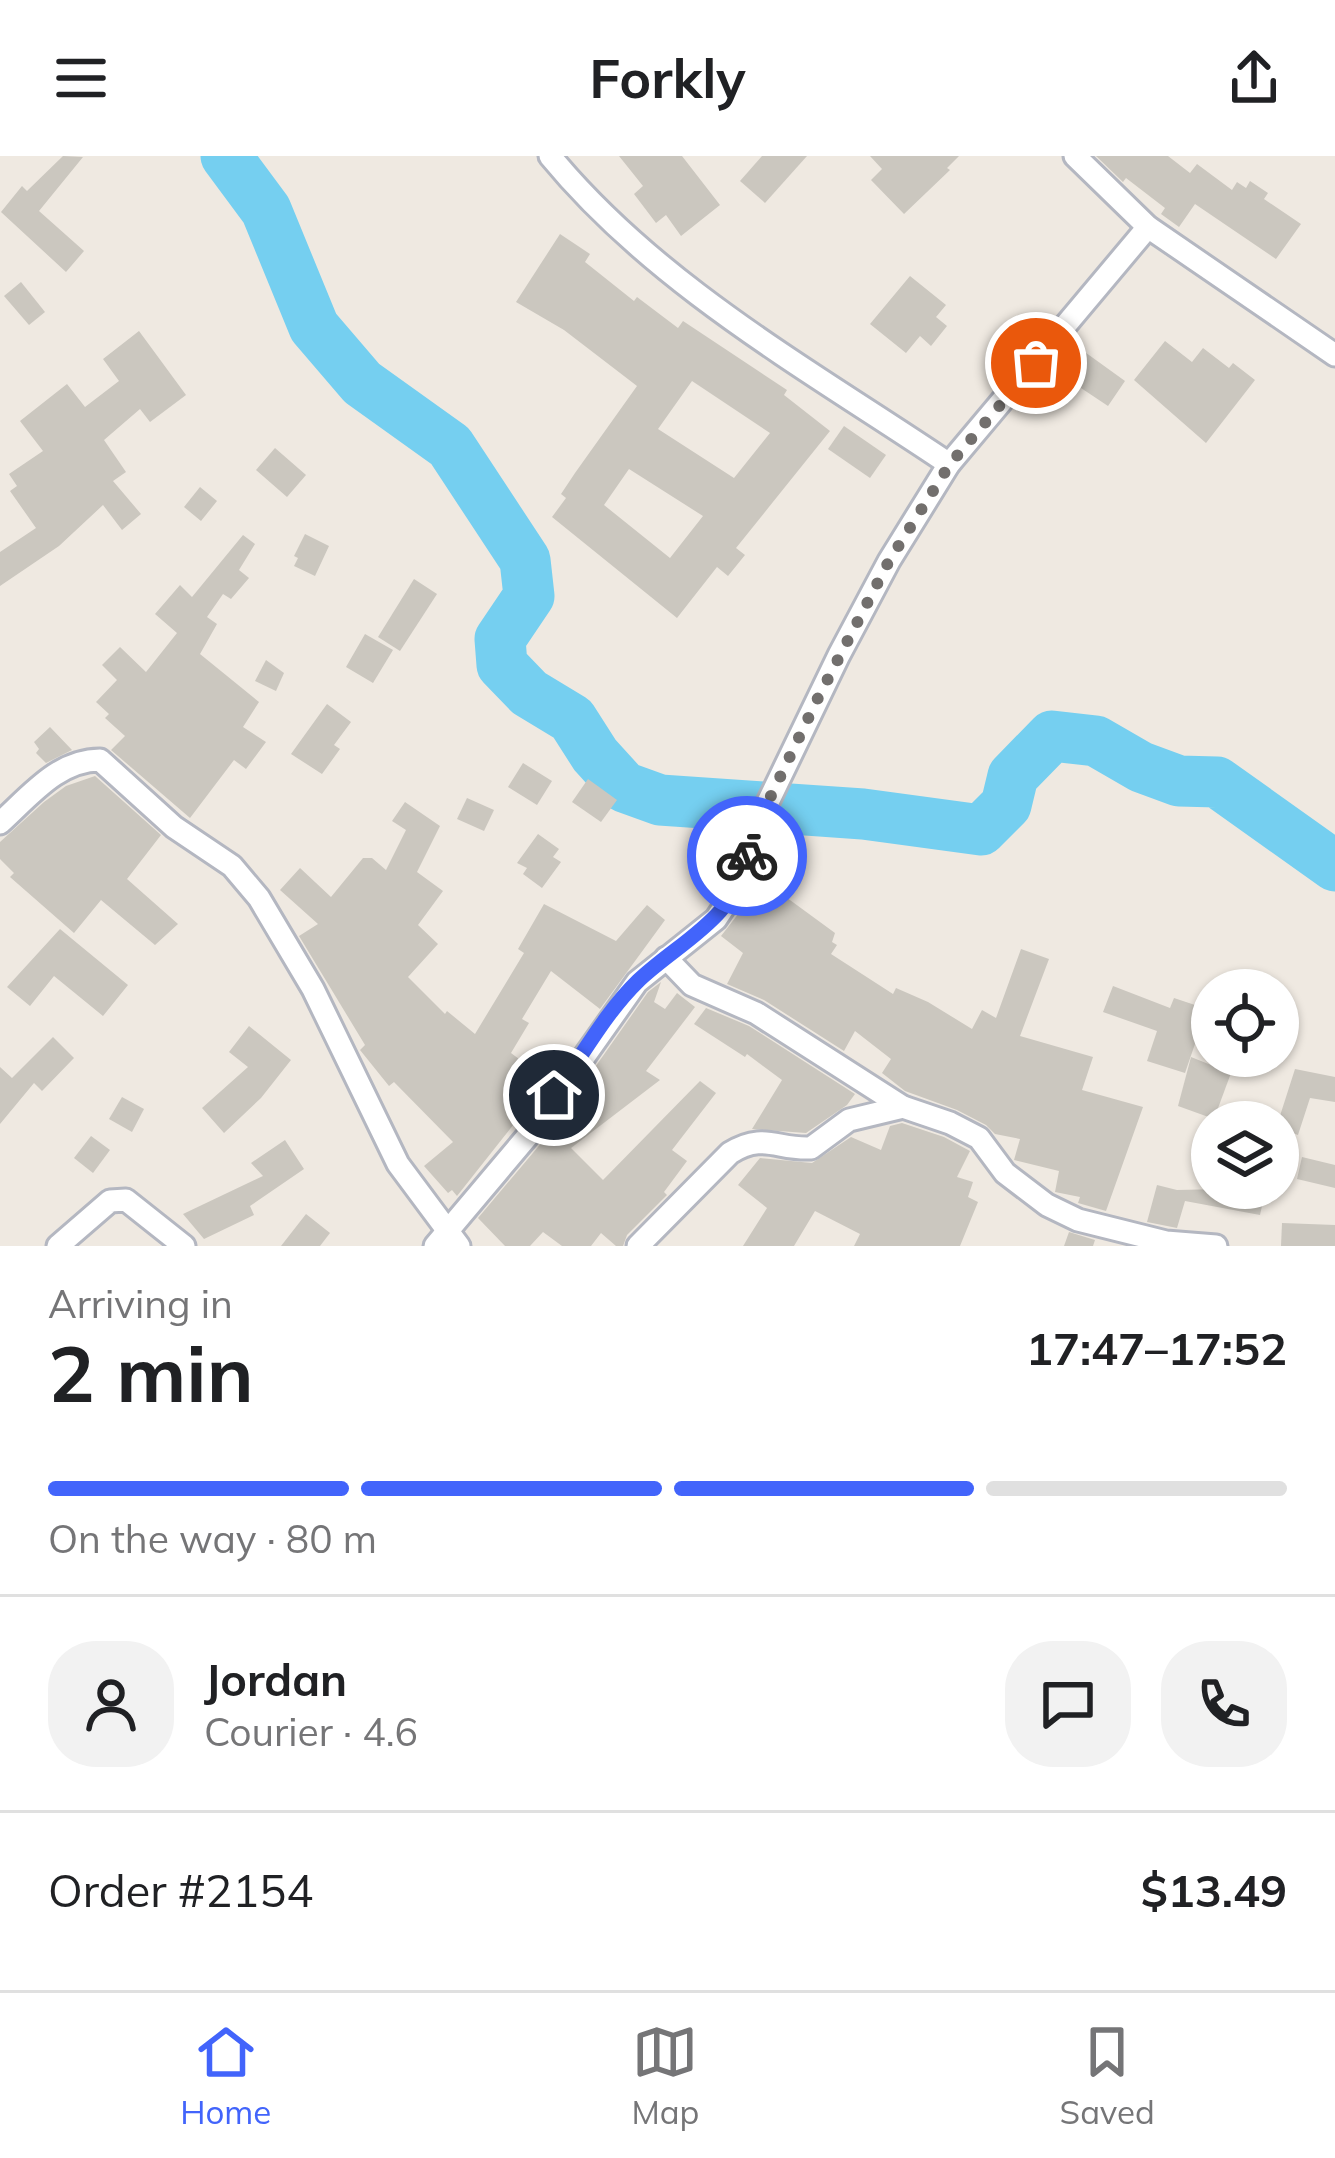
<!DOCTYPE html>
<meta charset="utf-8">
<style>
:root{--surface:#fff;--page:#f2f2f2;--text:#202124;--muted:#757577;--line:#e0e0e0;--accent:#4264fb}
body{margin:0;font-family:Mulish,sans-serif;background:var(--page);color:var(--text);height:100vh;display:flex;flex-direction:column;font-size:45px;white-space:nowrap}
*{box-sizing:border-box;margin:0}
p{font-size:39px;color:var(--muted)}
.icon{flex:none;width:66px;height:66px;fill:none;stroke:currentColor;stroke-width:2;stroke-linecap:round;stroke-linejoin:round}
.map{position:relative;height:1090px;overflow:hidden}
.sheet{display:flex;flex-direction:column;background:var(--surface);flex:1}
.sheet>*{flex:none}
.fabs{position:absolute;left:1191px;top:813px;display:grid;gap:24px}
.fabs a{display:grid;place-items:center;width:108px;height:108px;border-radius:50%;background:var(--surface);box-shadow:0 3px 9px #0004;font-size:60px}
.pin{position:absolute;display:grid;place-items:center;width:102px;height:102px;color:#fff;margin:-51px;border:6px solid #fff;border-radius:50%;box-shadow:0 3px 12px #0007}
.courier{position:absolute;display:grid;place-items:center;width:120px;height:120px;margin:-60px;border:9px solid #4264fb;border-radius:50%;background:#fff;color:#222;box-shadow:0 3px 15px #0007}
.head em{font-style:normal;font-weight:700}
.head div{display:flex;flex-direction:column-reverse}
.head{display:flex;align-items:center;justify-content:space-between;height:204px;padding:0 48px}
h1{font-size:78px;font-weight:700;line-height:90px}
.bar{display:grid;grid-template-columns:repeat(4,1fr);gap:18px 12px;align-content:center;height:144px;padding:0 48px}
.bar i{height:15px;border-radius:9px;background:var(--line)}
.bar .active{background:var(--accent)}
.bar p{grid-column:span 4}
.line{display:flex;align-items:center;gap:30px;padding:0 48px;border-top:3px solid var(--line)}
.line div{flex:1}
.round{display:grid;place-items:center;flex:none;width:126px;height:126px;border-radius:48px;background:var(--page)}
header{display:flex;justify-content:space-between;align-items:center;height:156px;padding:0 48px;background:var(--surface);font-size:54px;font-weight:700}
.tab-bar{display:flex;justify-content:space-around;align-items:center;height:168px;border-top:3px solid var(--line);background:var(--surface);font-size:33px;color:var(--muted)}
.tab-bar a{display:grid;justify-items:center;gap:6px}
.tab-bar .active{color:var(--accent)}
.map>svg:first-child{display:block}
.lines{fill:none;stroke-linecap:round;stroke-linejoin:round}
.river{stroke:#75cff0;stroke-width:51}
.building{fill:#cbc7bf;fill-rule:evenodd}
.minor-casing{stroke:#b4b7c1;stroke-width:27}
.minor{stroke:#fff;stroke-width:21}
.done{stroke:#726f6d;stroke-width:12;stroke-dasharray:0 21.6}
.route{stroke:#4264fb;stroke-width:15}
</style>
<header><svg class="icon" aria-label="menu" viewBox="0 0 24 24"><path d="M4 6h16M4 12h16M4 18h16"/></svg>Forkly<svg class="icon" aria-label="share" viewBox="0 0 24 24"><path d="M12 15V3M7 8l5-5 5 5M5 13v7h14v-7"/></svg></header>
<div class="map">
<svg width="1335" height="1090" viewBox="0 0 1335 1090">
<rect width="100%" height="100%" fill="#efe9e1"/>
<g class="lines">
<path class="river" d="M226,0L266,54L314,171L362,227L450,290L525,404L529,440L500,483L502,509L529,537L572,563L595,599L624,631L660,644L863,658L981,674L1006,649L1013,620L1052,580L1096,585L1141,611L1179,625L1217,626L1335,710"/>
</g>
<g class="building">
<path d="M63,0L83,1L39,55L84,95L66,116L1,56L22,30L27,35Z"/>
<path d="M619,0H682L720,49L681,80L666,59L656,67L634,38L643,30Z"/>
<path d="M762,0H807L765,47L740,25Z"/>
<path d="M870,0H959L947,12L950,14L904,58L871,24L882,13Z"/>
<path d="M1096,0H1168L1190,17L1197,8L1232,34L1237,26L1246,32L1250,25L1268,37L1264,43L1301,68L1276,103L1195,48L1179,71L1161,58L1165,52L1126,22L1123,26Z"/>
<path d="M560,78L590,98L585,106L634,145L637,141L678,172L683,165L787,234L784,239L830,275L736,392L745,399L728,420L717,411L677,462L552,361L566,342L561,338L575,317L637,230L564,174L516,146ZM692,225L770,277L734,322L658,273ZM629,313L703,360L670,402L604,349Z"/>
<path d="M910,120L946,149L936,161L947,170L931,190L920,180L906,197L870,168Z"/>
<path d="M21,126L45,156L29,169L4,140Z"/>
<path d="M139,175L186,239L150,266L140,253L104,284L126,316L113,325L141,358L122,374L103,349L59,390L0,430V396L36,372L10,335L17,330L9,318L43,295L20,265L67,228L85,251L119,225L103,203Z"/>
<path d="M1165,185L1192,206L1203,192L1229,212L1233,207L1255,224L1206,287L1134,224Z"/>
<path d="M1082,194L1125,225L1108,250L1069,224L1072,220L1066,216Z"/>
<path d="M844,270L886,299L870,322L828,293Z"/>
<path d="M275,292L306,319L287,341L256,314Z"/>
<path d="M200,331L217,345L201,365L184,351Z"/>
<path d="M305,378L329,390L315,420L294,410L298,402L294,400Z"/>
<path d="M243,379L255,388L239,414L249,422L231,443L223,438L207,461L217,468L200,498L259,546L243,571L266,586L246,613L234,604L190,662L111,594L125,580L105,562L109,558L96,546L117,524L102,509L120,491L146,516L177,477L155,458L180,429L192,441Z"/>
<path d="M414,423L437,438L400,495L378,481Z"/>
<path d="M365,478L393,494L373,527L346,511Z"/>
<path d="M266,504L284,517L276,535L255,525Z"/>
<path d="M327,548L351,566L334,589L340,593L322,618L291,598Z"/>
<path d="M50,571L72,594L46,607L36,597L39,593L34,586Z"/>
<path d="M523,607L552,625L537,649L508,631Z"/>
<path d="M95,620L161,679L127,723L178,768L155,789L101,744L74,777L10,721L14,717L0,703V686L44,646L66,630Z"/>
<path d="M588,623L617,644L601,666L572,646Z"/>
<path d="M467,642L494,654L484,675L457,663Z"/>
<path d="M405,646L440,670L417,716L443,735L418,769L438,788L408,821L445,858L447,855L475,878L524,797L518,793L544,748L616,785L647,749L665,764L600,853L551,815L522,863L529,867L511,897L548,925L457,1040L452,1034L448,1037L424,1010L453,986L394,926L389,930L360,894L365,889L299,780L318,768L280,734L300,712L331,741L363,702H372L386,714L406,674L392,665Z"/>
<path d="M538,678L559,693L553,701L561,706L542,732L523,718L527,712L517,707Z"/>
<path d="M764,725L835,777L832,786L837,789L831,798L893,838L896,832L928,846L972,873L982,854L996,862L1021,793L1049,803L1020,880L1093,901L1082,934L1143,951L1106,1055L1078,1047L1080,1041L1055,1036L1059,1015L1014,1004L1020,983L995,978L986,969L957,954L905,935L882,917L891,903L855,875L844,895L764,844L727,828L743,797L721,780Z"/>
<path d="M60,773L128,829L103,860L54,820L30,850L7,831Z"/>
<path d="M661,826L654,846L665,853L677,837L695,851L646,915L660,924L571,992L603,1024L700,925L716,937L672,994L687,1005L664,1036L667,1039L627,1079L623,1090H616L601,1077L591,1090H562L543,1076L530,1090H505L478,1062L543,985L648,836Z"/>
<path d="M1113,830L1170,852L1174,842L1207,853L1185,917L1147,905L1157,875L1103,856Z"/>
<path d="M706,852L749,870L855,938L847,949L806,977L752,973L782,924L747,898L745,901L694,868Z"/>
<path d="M249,870L291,904L261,942L224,977L202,952L248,911L229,896Z"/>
<path d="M53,881L74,902L42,935L34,927L0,968V911L12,922Z"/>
<path d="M1191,901L1231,917L1214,963L1178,950Z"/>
<path d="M1295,913L1335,921V946L1310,942L1298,979L1278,972V966Z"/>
<path d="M122,941L144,953L132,976L109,963Z"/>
<path d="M902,967L944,981L970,995L957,1021L973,1026L968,1041L978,1046L960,1090H854L860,1078L815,1055L794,1090H743L767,1052L738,1029L760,1002L812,1007L851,981L881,994L890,970Z"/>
<path d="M91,980L110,994L93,1017L74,1002Z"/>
<path d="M285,984L304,1013L250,1050L254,1059L204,1083L183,1058L263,1020L251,1007Z"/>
<path d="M1302,1001L1335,1009V1032L1297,1023Z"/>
<path d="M1157,1029L1177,1034L1266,1032L1260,1059L1185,1045L1177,1072L1147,1066Z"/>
<path d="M306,1058L330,1077L320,1090H281Z"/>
<path d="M1282,1067L1335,1069V1090H1281Z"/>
<path d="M1069,1076L1095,1084L1093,1090H1064Z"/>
</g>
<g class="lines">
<defs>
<g id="minor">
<path d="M550,0C657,130 811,215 949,308"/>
<path d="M1075,0L1148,71L1335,199"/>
<path d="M0,667C30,640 58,604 100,604L174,671L232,710L259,742L313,833L398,1008L459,1090"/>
<path d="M666,802L692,829L756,857L903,951L950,967L979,982L1005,1017L1047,1049L1078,1064L1166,1086L1216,1090"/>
<path d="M58,1090L110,1045L126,1044L184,1090"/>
<path d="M435,1090L531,976L637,826L716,763L738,730L756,671L839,499L889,405L949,308L1148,71"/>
<path d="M638,1090L730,997C764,976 777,994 811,992L849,964L903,951"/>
</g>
</defs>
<use href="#minor" class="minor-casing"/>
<use href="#minor" class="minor"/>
</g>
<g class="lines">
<path class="done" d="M747,700L756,671L818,542L889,405L950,308L1036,207"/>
<path class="route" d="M554,939C581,902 605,857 638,825C680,785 736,763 747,700"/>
</g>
</svg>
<div class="fabs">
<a><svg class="icon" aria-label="locate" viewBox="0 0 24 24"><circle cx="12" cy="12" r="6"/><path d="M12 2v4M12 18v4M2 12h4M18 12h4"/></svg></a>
<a><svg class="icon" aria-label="layers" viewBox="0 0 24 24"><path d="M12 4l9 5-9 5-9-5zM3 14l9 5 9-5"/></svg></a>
</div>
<div class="pin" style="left:1036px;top:207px;background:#ea580c"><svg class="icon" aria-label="bag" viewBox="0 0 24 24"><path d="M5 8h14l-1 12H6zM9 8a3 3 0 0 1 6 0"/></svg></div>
<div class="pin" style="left:554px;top:939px;background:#1f2937"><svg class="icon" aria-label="home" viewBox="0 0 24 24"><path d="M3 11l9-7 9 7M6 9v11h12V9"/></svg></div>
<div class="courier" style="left:747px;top:700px"><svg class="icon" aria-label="bike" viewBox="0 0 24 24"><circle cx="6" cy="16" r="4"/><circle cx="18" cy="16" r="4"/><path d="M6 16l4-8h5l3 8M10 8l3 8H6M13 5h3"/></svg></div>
</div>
<section class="sheet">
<div class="head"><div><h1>2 min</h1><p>Arriving in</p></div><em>17:47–17:52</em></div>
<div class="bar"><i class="active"></i><i class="active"></i><i class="active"></i><i></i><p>On the way · 80 m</p></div>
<div class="line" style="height:216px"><a class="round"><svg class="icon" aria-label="person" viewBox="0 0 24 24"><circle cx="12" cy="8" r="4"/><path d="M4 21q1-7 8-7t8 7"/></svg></a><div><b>Jordan</b><p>Courier · 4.6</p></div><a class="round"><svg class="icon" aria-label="chat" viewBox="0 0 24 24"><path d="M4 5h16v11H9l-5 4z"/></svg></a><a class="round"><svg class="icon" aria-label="phone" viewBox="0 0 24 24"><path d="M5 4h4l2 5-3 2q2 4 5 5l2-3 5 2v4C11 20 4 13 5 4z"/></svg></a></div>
<div class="line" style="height:156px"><div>Order #2154</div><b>$13.49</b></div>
</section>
<nav class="tab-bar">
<a class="active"><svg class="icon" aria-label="home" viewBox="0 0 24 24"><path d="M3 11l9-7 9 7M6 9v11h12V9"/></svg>Home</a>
<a><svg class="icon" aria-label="map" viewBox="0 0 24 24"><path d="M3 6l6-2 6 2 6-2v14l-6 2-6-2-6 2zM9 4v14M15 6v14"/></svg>Map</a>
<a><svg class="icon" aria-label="saved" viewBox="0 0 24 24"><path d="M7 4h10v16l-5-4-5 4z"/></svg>Saved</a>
</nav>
